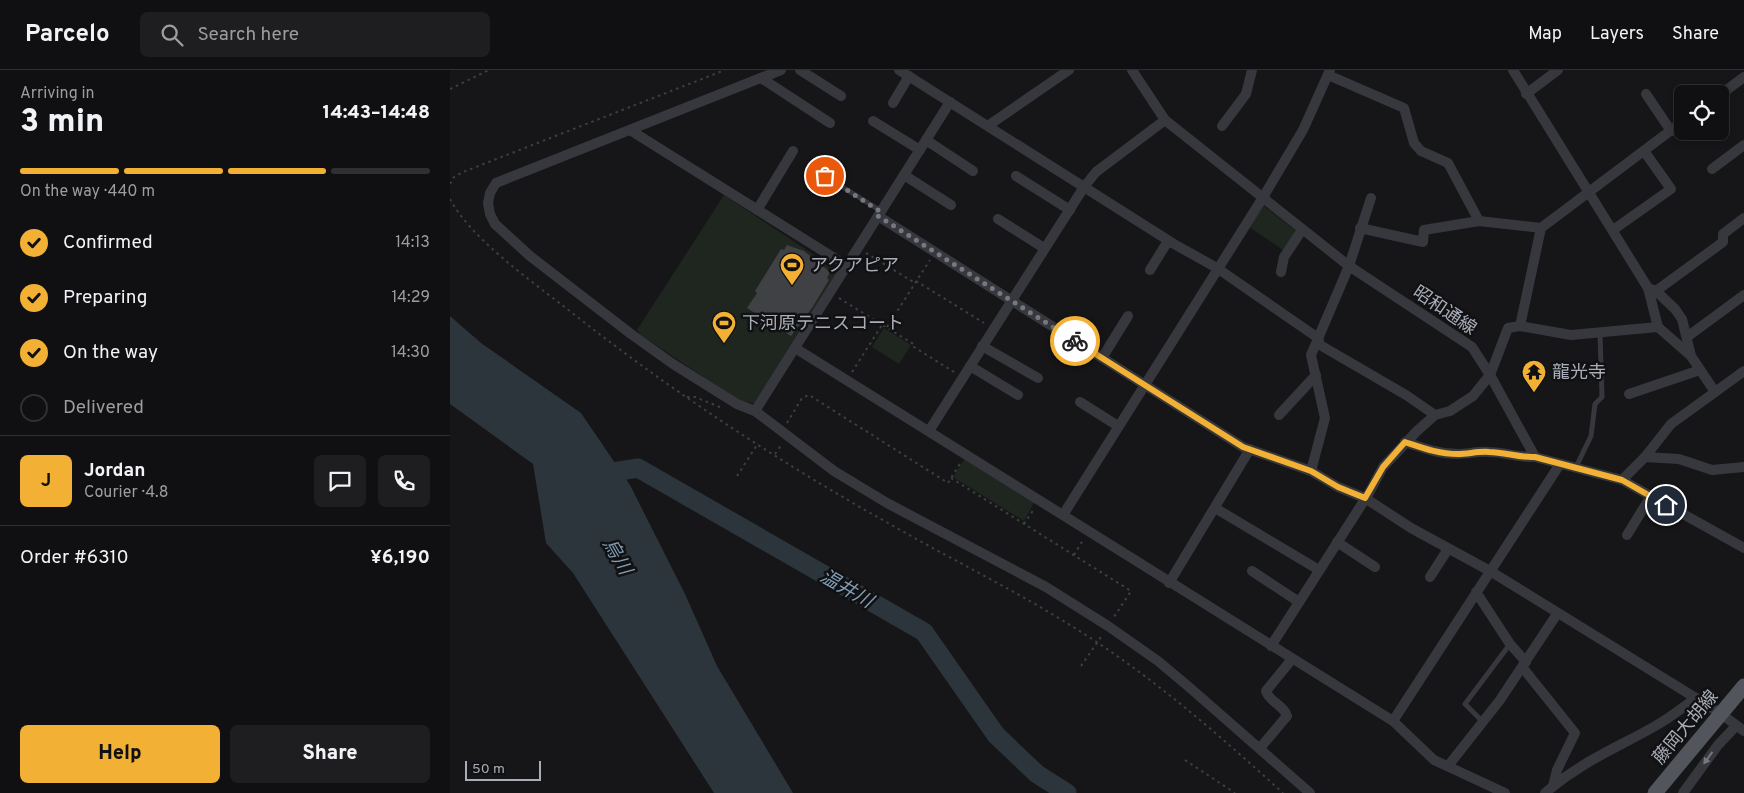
<!DOCTYPE html>
<meta charset="utf-8">
<style>
:root{--surface:#101012;--page:#1e1e20;--text:#f1f3f6;--muted:#9c9d9f;--line:#303032;--accent:#f2b134}
body{margin:0;font-family:Overpass,"Noto Sans JP",sans-serif;background:var(--page);color:var(--text);height:100vh;display:flex;flex-direction:column;font-size:19px;white-space:nowrap}
*{box-sizing:border-box;margin:0}
p{font-size:16px;color:var(--muted)}
.icon{flex:none;width:28px;height:28px;fill:none;stroke:currentColor;stroke-width:2;stroke-linecap:round;stroke-linejoin:round}
.map{position:relative;flex:1;overflow:hidden}
.details{display:flex;flex-direction:column;background:var(--surface);width:450px}
.details>*{flex:none}
.fabs{position:absolute;left:1224px;top:15px;display:grid;gap:10px}
.fabs a{display:grid;place-items:center;width:55px;height:55px;border-radius:8px;background:var(--surface);box-shadow:0 2px 8px #0003,0 0 0 1px var(--line);font-size:25px}
.scale{position:absolute;left:15px;bottom:12px;width:76px;box-sizing:border-box;padding-left:5px;border:2px solid #a8adb8;border-top:0;font-size:14px;line-height:18px;white-space:nowrap;color:#a8adb8;-webkit-text-stroke:4px #111113;paint-order:stroke}
.pin{position:absolute;display:grid;place-items:center;width:42px;height:42px;color:#fff;margin:-21px;border:2px solid #fff;border-radius:50%;box-shadow:0 1px 5px #0007}
.courier{position:absolute;display:grid;place-items:center;width:50px;height:50px;margin:-25px;border:4px solid #f2b134;border-radius:50%;background:#fff;color:#222;box-shadow:0 1px 6px #0007}
.summary em{font-style:normal;font-weight:800}
.summary div{display:flex;flex-direction:column-reverse}
.summary{display:flex;align-items:center;justify-content:space-between;height:85px;padding:0 20px}
h1{font-size:32px;font-weight:800;line-height:38px}
.bar{display:grid;grid-template-columns:repeat(4,1fr);gap:8px 5px;align-content:center;height:60px;padding:0 20px}
.bar i{height:6px;border-radius:4px;background:var(--line)}
.bar .active{background:var(--accent)}
.bar p{grid-column:span 4}
.line{display:flex;align-items:center;gap:12px;padding:0 20px;border-top:1px solid var(--line)}
.line div{flex:1}
.round{display:grid;place-items:center;flex:none;width:52px;height:52px;border-radius:8px;background:var(--page)}
ol{padding:0 20px;list-style:none}
li{display:flex;align-items:center;gap:15px;height:55px}
li p{margin-inline-start:auto}
li .icon{padding:5px;border-radius:50%;background:var(--accent);color:#111;stroke-width:4}
li:last-child{color:var(--muted)}
li i{width:28px;height:28px;border:2px solid var(--line);border-radius:50%}
.button{display:flex;gap:10px;margin-top:auto;padding:10px 20px}
.button a{flex:1;height:58px;border-radius:8px;background:var(--accent);color:#111;font-size:20px;font-weight:800;line-height:58px;text-align:center}
.button a+a{background:var(--page);color:var(--text)}
header{display:flex;align-items:center;gap:30px;box-sizing:border-box;height:70px;padding:0 25px;background:var(--surface);border-bottom:1px solid var(--line)}
header strong{font-size:24px}
nav{display:flex;gap:28px;margin-inline-start:auto;font-size:18px}
.search{width:350px;height:45px;background:var(--page);display:flex;align-items:center;gap:12px;box-sizing:border-box;padding:0 18px;border-radius:8px;color:var(--muted);font-size:19px}
main{display:flex;flex:1;min-height:0}
.map>svg:first-child{display:block}
.green{fill:#1e261f}
.water{fill:#2c353c}
.lines{fill:none;stroke-linecap:round;stroke-linejoin:round}
.river{stroke:#2c353c;stroke-width:19}
.building{fill:#404145}
.path{stroke:#3d3f44;stroke-width:2;stroke-dasharray:2.5 4;stroke-linecap:butt}
.lane{stroke:#37383d;stroke-width:5}
.street{stroke:#37383d;stroke-width:10}
.primary{stroke:#53555c;stroke-width:15}
.oneway{fill:#757881}
.done{stroke:#757880;stroke-width:5;stroke-dasharray:0 9}
.route{stroke:#f2b134;stroke-width:6}
.labels{text-anchor:middle;stroke-width:5;stroke-linejoin:round;paint-order:stroke}
.poi-label{font-size:18px;fill:#a8adb8;stroke:#111113;text-anchor:start}
.street-label{font-size:18px;fill:#a8adb8;stroke:#111113}
.water-label{font-size:19px;font-style:italic;fill:#7f9bb3;stroke:#111113}
</style>
<header>
<strong>Parcelo</strong>
<div class="search"><svg class="icon" aria-label="search" viewBox="0 0 24 24"><circle cx="10" cy="10" r="6"/><path d="M15 15l6 6"/></svg>Search here</div>
<nav><a>Map</a><a>Layers</a><a>Share</a></nav>
</header>
<main>
<section class="details">
<div class="summary"><div><h1>3 min</h1><p>Arriving in</p></div><em>14:43–14:48</em></div>
<div class="bar"><i class="active"></i><i class="active"></i><i class="active"></i><i></i><p>On the way · 440 m</p></div>
<ol>
<li><svg class="icon" aria-label="check" viewBox="0 0 24 24"><path d="M5 12l5 5 9-10"/></svg>Confirmed<p>14:13</p></li>
<li><svg class="icon" aria-label="check" viewBox="0 0 24 24"><path d="M5 12l5 5 9-10"/></svg>Preparing<p>14:29</p></li>
<li><svg class="icon" aria-label="check" viewBox="0 0 24 24"><path d="M5 12l5 5 9-10"/></svg>On the way<p>14:30</p></li>
<li><i></i>Delivered</li>
</ol>
<div class="line" style="height:90px"><b class="round" style="background:var(--accent);color:#111">J</b><div><b>Jordan</b><p>Courier · 4.8</p></div><a class="round"><svg class="icon" aria-label="chat" viewBox="0 0 24 24"><path d="M4 5h16v11H9l-5 4z"/></svg></a><a class="round"><svg class="icon" aria-label="phone" viewBox="0 0 24 24"><path d="M5 4h4l2 5-3 2q2 4 5 5l2-3 5 2v4C11 20 4 13 5 4z"/></svg></a></div>
<div class="line" style="height:65px"><div>Order #6310</div><b>¥6,190</b></div>
<div class="button"><a>Help</a><a>Share</a></div>
</section>
<div class="map">
<svg width="1294" height="723" viewBox="0 0 1294 723">
<rect width="100%" height="100%" fill="#161618"/>
<g class="green">
<path d="M274,125L384,198L386,204L304,333L289,331L191,265L187,260Z"/>
<path d="M814,136L846,161L833,180L799,157Z"/>
<path d="M434,258L461,275L449,294L422,277Z"/>
<path d="M515,388L585,431L574,451L503,407Z"/>
</g>
<path class="water" d="M0,246L31,273L131,343L180,415L235,524L267,596L343,723H264L123,503L96,473L83,394L0,334Z"/>
<g class="lines">
<path class="river" d="M144,405L188,398L474,562L546,665L587,704L617,723"/>
</g>
<path class="building" d="M337,175L354,181L380,202L377,208L379,210L362,238L341,266L322,254L319,259L308,253L310,251L306,249L308,245L297,238L307,223L305,221L331,179L334,180Z"/>
<g class="lines">
<g class="path">
<path d="M0,19L39,0"/>
<path d="M0,114L4,107L13,102L275,0"/>
<path d="M0,129C20,167 77,208 112,235C214,316 324,389 438,453C502,490 569,522 631,562C704,608 769,665 833,723"/>
<path d="M416,183L465,213"/>
<path d="M466,211L534,253"/>
<path d="M389,228L465,275L464,277L504,302"/>
<path d="M437,257L480,190"/>
<path d="M402,302L432,255"/>
<path d="M237,327H245L272,338"/>
<path d="M337,353L352,328L359,325L498,413L511,392"/>
<path d="M325,384L332,374"/>
<path d="M287,406L307,375"/>
<path d="M501,408L681,521L664,547"/>
<path d="M574,454L584,439"/>
<path d="M624,485L633,470"/>
<path d="M631,596L653,564"/>
<path d="M735,690L785,723"/>
</g>
<g class="lane">
<path d="M375,106L431,141"/>
<path d="M1126,397L1141,366L1145,334L1152,327L1150,263"/>
<path d="M1033,652L1015,634L1060,574"/>
</g>
<g class="street">
<path d="M331,0L46,113L40,123L38,133L40,144L45,154L80,186L181,264L223,294L287,334L305,341L384,401L437,433L596,517L658,556L708,591L739,617L860,723"/>
<path d="M350,0L391,26"/>
<path d="M449,0L724,174L767,198L868,268L870,275L956,325L985,345"/>
<path d="M682,0L715,50L899,196L1022,277L1040,305L1085,387L1172,410L1294,478"/>
<path d="M1063,0L1198,218L1206,221L1225,239L1232,249L1241,286L1265,322"/>
<path d="M878,5L954,38L964,73L971,81L998,93L1029,151"/>
<path d="M311,8L380,53"/>
<path d="M1076,24L1108,0"/>
<path d="M1196,24L1221,61"/>
<path d="M1270,25L1294,7"/>
<path d="M443,33L459,6"/>
<path d="M423,51L470,80"/>
<path d="M539,55L619,0"/>
<path d="M772,56L796,24L802,0"/>
<path d="M180,60L397,196"/>
<path d="M476,70L523,101"/>
<path d="M1262,99L1294,75"/>
<path d="M454,105L501,135"/>
<path d="M566,106L620,140"/>
<path d="M307,140L343,81"/>
<path d="M428,146L793,377L861,401L888,417L915,428L961,458L1040,501L1270,643L1294,661"/>
<path d="M548,149L594,178"/>
<path d="M910,158L973,172L974,160L1029,151L1091,158"/>
<path d="M1163,160L1221,119L1194,81"/>
<path d="M700,200L718,171"/>
<path d="M831,202L834,187L852,160"/>
<path d="M1198,218L1208,257L1241,286"/>
<path d="M1206,221L1273,172V164L1294,148"/>
<path d="M1070,256L1121,265L1208,257"/>
<path d="M1237,267L1294,225"/>
<path d="M532,276L588,308"/>
<path d="M345,278L943,651L984,690L1055,723"/>
<path d="M652,288L678,246"/>
<path d="M520,296L568,325"/>
<path d="M1179,324L1250,300"/>
<path d="M630,332L668,356"/>
<path d="M305,341L500,32"/>
<path d="M829,345L866,305"/>
<path d="M479,361L634,117L646,102L715,50"/>
<path d="M955,372C973,378 989,384 1008,384C1018,384 1029,381 1039,382C1055,382 1069,388 1085,387"/>
<path d="M1195,387L1229,389L1262,400L1294,397"/>
<path d="M861,401L875,348L861,285L899,196L921,128"/>
<path d="M1172,410L1195,387L1221,354L1294,301"/>
<path d="M765,438L869,500"/>
<path d="M613,445L812,129L853,60L880,0"/>
<path d="M1177,465L1201,426"/>
<path d="M887,472L925,497"/>
<path d="M802,501L849,532"/>
<path d="M980,507L998,479"/>
<path d="M719,513L800,379"/>
<path d="M1026,522L1060,574L1076,592"/>
<path d="M821,576L919,423L933,397L967,361L985,345L1000,341L1023,326L1040,305L1058,258L1070,256L1091,158L1232,52"/>
<path d="M1073,598L1125,663L1107,700L1103,716"/>
<path d="M943,651L1110,394"/>
<path d="M810,678L837,646C834,635 819,632 816,621L842,589"/>
<path d="M998,696L1050,630L1107,544"/>
<path d="M1095,723C1132,691 1167,678 1207,655C1221,647 1233,637 1246,628"/>
<path d="M1233,723L1268,675L1286,656"/>
</g>
<path class="primary" d="M1205,723L1294,616"/>
</g>
<defs><path id="oneway-solid" d="M-6-.8H1V-3.2L6.5 0L1 3.2V.8H-6Z" transform="scale(1.25)"/></defs>
<use class="oneway" href="#oneway-solid" transform="translate(1258 688) rotate(126)"/>
<g class="lines">
<path class="done" d="M375,106L431,142L428,146L625,271"/>
<path class="route" d="M625,271L793,377L861,401L888,417L915,428L933,397L955,372C973,378 989,384 1008,384C1018,384 1029,381 1039,382C1055,382 1069,388 1085,387L1172,410L1216,435"/>
</g>
<defs>
<symbol id="stadium-pin" viewBox="-11 -11 22 30"><path d="M0 17L-7.5 6A9.5 9.5 0 1 1 7.5 6Z" fill="#f2b134" stroke="#111113"/><path d="M0-5a6.5 5 0 1 0 0 10a6.5 5 0 1 0 0-10ZM-3.5-1.8h7v3.6h-7Z" fill="#111"/></symbol>
<symbol id="temple-pin" viewBox="-11 -11 22 30"><path d="M0 17L-7.5 6A9.5 9.5 0 1 1 7.5 6Z" fill="#f2b134" stroke="#111113"/><path d="M0-6L5-2H3V0L6.5 2.5H4V6H1.5V3h-3V6H-4V2.5H-6.5L-3 0V-2H-5Z" fill="#111"/></symbol>
</defs>
<g fill-rule="evenodd">
<use href="#stadium-pin" x="328" y="181" width="28" height="38"/>
<use href="#stadium-pin" x="260" y="239" width="28" height="38"/>
<use href="#temple-pin" x="1070" y="288" width="28" height="38"/>
</g>
<g class="labels">
<g class="poi-label">
<text x="360" y="201">アクアピア</text>
<text x="292" y="259">下河原テニスコート</text>
<text x="1102" y="308">龍光寺</text>
</g>
<g class="street-label">
<text transform="translate(995 240) rotate(34)" y="6">昭和通線</text>
<text transform="translate(1235 657) rotate(-50)" y="6">藤岡大胡線</text>
</g>
<g class="water-label">
<text transform="translate(168 486) rotate(60)" y="7">烏川</text>
<text transform="translate(397 518) rotate(30)" y="7">温井川</text>
</g>
</g>
</svg>
<div class="fabs">
<a><svg class="icon" aria-label="locate" viewBox="0 0 24 24"><circle cx="12" cy="12" r="6"/><path d="M12 2v4M12 18v4M2 12h4M18 12h4"/></svg></a>
</div>
<div class="scale">50 m</div>
<div class="pin" style="left:375px;top:106px;background:#ea580c"><svg class="icon" aria-label="bag" viewBox="0 0 24 24"><path d="M5 8h14l-1 12H6zM9 8a3 3 0 0 1 6 0"/></svg></div>
<div class="pin" style="left:1216px;top:435px;background:#1f2937"><svg class="icon" aria-label="home" viewBox="0 0 24 24"><path d="M3 11l9-7 9 7M6 9v11h12V9"/></svg></div>
<div class="courier" style="left:625px;top:271px"><svg class="icon" aria-label="bike" viewBox="0 0 24 24"><circle cx="6" cy="16" r="4"/><circle cx="18" cy="16" r="4"/><path d="M6 16l4-8h5l3 8M10 8l3 8H6M13 5h3"/></svg></div>
</div>
</main>
